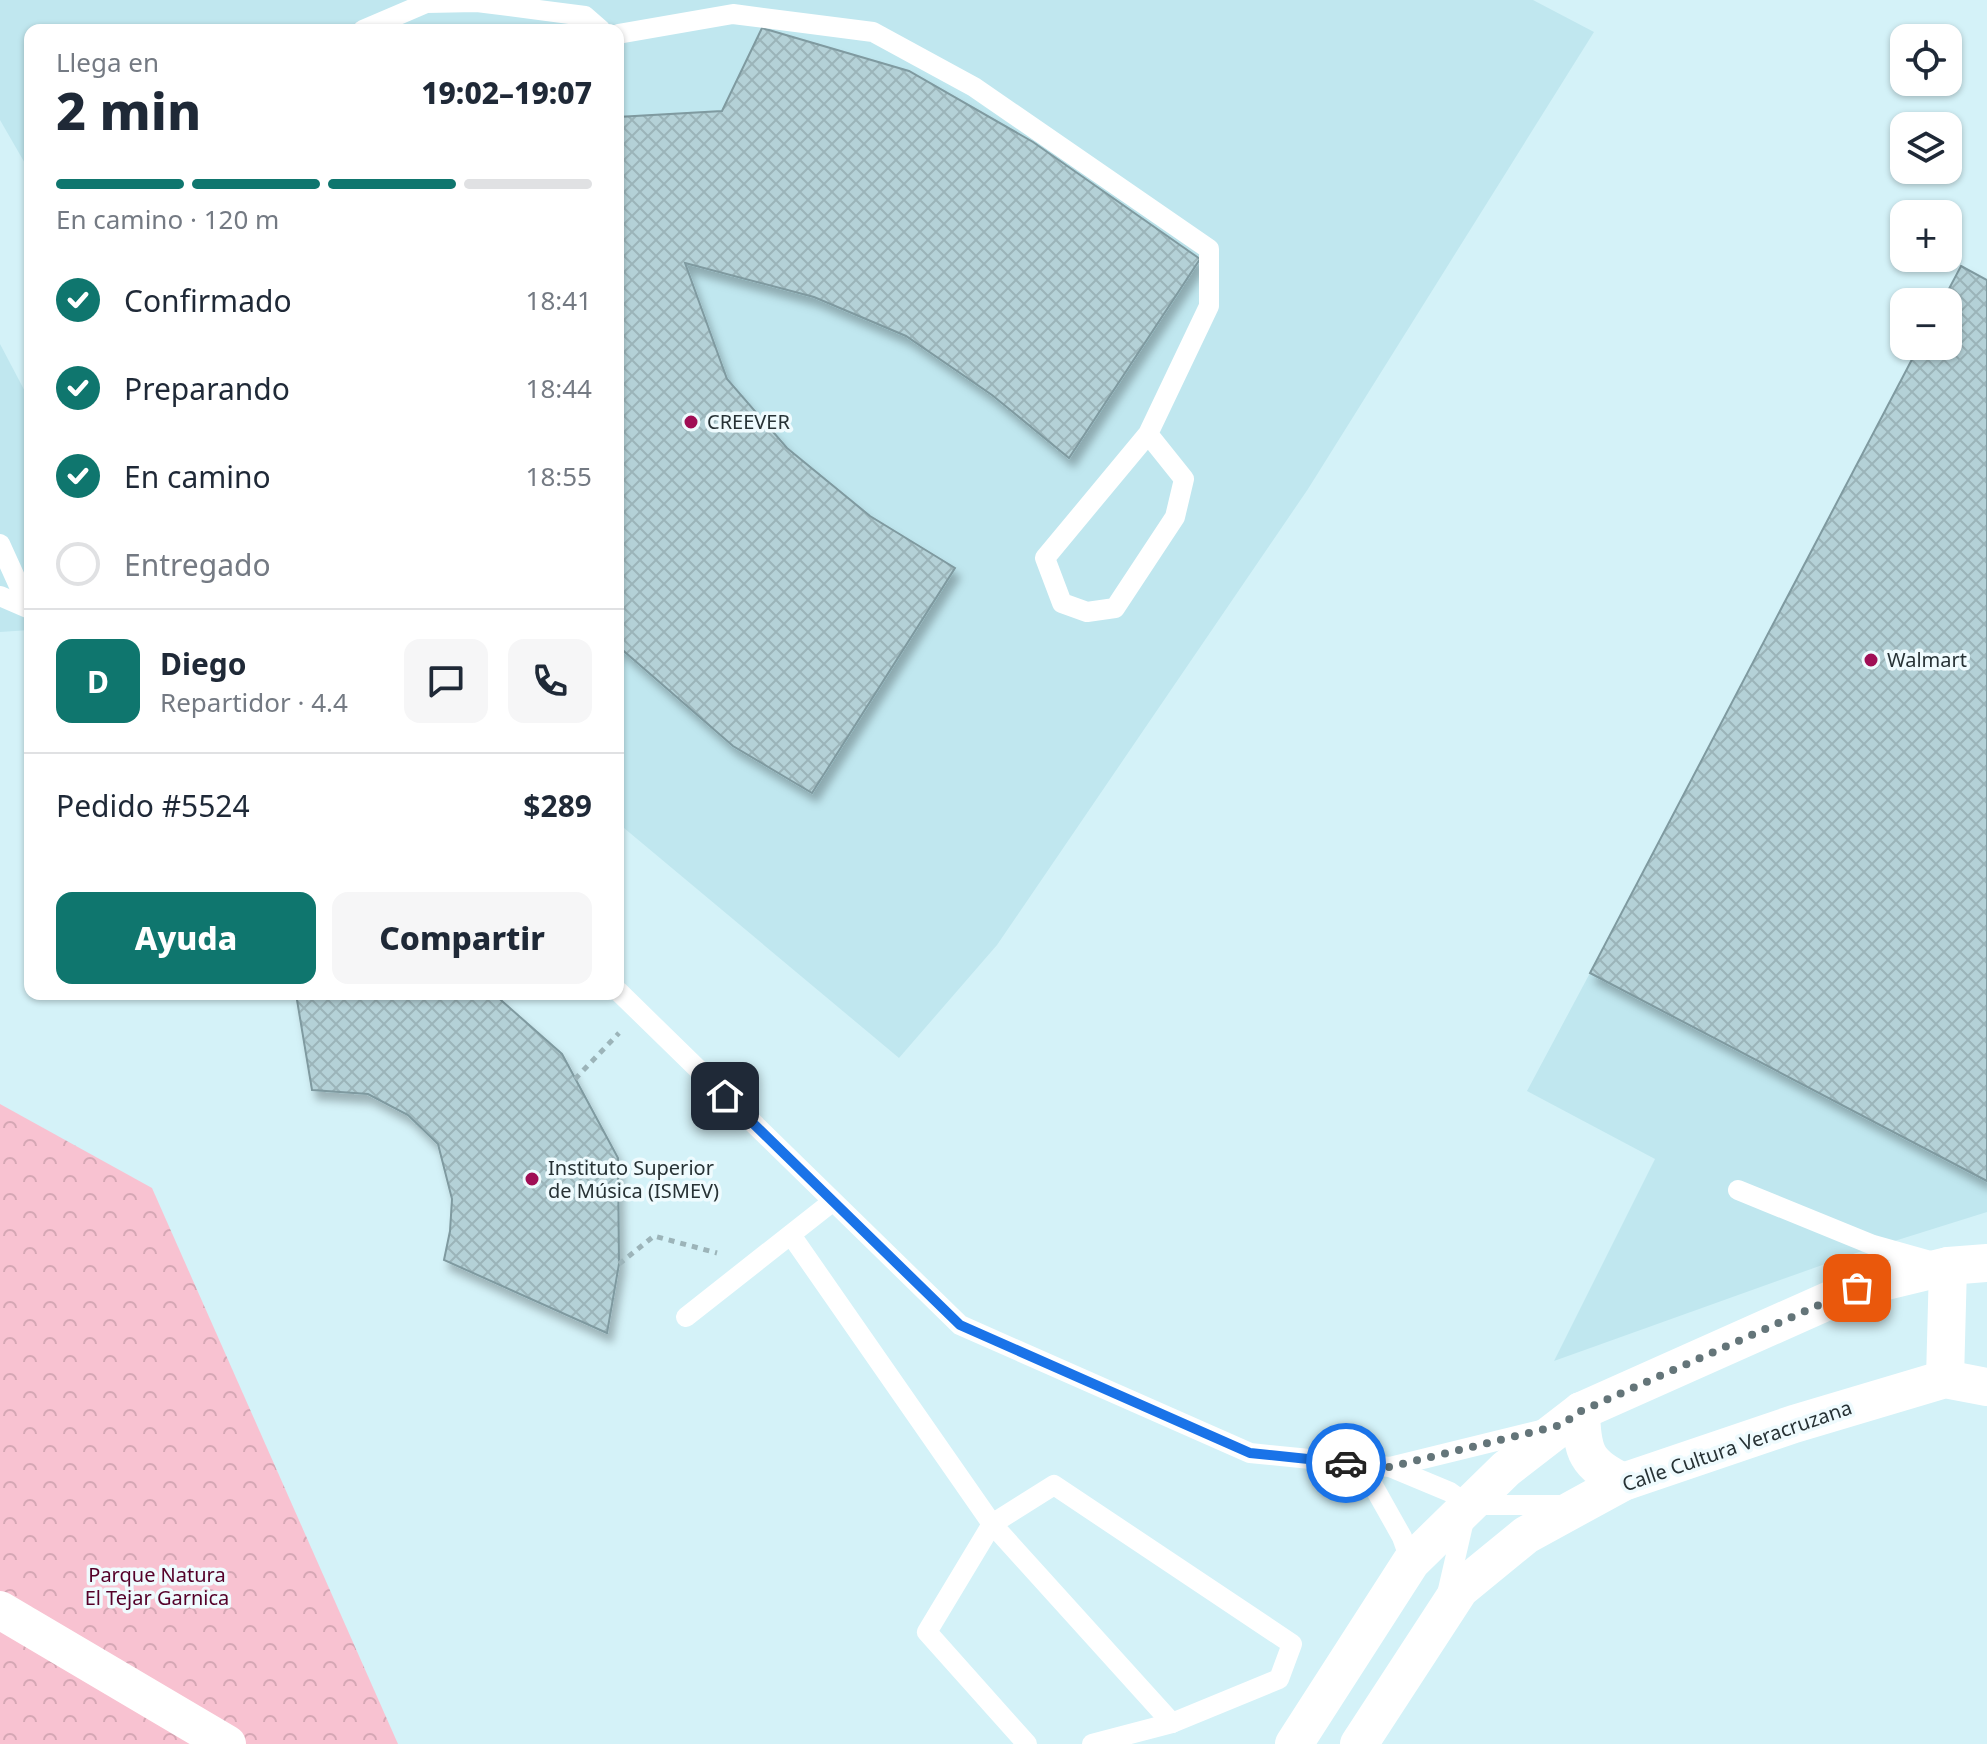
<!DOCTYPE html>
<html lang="es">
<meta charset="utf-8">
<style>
:root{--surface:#fff;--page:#f6f6f7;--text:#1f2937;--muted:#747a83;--line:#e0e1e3;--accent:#0f766e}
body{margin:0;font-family:"Noto Sans",sans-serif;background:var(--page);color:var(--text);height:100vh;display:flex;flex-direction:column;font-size:30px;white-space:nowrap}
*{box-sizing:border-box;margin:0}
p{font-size:26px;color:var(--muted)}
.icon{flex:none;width:44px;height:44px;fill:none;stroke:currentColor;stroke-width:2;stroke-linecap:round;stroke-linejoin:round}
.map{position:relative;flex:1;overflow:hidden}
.sheet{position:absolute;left:24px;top:24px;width:600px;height:976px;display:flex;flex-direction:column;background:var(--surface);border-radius:16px;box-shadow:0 2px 6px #0004}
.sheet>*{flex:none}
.fabs{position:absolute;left:1890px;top:24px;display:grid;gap:16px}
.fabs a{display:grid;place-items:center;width:72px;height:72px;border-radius:16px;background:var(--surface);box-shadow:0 2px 6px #0004;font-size:40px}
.pin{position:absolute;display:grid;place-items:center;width:68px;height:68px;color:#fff;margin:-34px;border-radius:16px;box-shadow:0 4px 12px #0006}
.courier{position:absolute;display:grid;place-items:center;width:80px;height:80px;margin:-40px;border:6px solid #1a73e8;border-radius:50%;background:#fff;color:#222;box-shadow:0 2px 10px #0007}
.head em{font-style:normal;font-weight:800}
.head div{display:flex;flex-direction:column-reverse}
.head{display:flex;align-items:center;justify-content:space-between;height:136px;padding:0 32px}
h1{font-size:52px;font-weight:800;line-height:60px}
.bar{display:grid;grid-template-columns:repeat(4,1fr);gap:12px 8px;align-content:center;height:96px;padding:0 32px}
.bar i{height:10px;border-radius:6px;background:var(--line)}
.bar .current{background:var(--accent)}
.bar p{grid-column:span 4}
.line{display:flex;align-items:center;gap:20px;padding:0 32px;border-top:2px solid var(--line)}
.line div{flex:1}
.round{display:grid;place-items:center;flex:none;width:84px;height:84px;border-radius:16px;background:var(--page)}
ol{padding:0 32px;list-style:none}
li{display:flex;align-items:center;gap:24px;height:88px}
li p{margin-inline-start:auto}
li .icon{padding:8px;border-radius:50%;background:var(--accent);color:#fff;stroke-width:4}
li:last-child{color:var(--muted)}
li i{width:44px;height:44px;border:4px solid var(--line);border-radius:50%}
.cta{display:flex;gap:16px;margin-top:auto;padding:16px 32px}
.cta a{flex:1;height:92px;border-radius:16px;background:var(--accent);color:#fff;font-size:32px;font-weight:800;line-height:92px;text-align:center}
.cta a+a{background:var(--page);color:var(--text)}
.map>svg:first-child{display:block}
.built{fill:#c0e7ef}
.forest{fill:url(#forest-crowns)}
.building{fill:url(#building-cross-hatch);stroke:#7f9aa0;stroke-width:2;filter:url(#shadow)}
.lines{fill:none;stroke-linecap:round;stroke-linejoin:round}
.path{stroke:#9cb4b9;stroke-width:5;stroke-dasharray:6 6;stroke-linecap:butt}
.lane{stroke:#fff;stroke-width:20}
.street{stroke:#fff;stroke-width:38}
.done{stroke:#647579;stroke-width:8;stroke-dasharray:0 14.4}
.route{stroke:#1a73e8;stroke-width:10}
.poi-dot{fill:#a00e55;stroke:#effbfe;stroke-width:3}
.labels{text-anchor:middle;stroke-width:7;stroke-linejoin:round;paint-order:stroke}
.poi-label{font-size:20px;fill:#273235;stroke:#effbfe;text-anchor:start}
.street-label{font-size:20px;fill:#273235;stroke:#effbfe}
.park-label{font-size:20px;fill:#550129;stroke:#effbfe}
</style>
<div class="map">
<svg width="1987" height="1744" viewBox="0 0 1987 1744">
<defs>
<pattern id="forest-crowns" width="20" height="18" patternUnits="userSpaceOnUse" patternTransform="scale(2)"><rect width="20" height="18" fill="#f8c2d1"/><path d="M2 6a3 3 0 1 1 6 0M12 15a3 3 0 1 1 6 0" fill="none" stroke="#d5a7b4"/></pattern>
<pattern id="building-cross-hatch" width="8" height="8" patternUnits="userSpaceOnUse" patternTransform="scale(2)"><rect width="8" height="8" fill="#b4d1d7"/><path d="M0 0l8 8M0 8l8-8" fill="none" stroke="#9bb4b9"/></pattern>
<filter id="shadow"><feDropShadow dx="5" dy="9" stdDeviation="4" flood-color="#0004"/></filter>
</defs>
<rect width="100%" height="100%" fill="#d4f2f8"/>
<g class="built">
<path d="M0,0H1533L1594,32L1308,489L997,945L899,1058L618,823V30H30V172L0,120Z"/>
<path d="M0,344L30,401V630L0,632Z"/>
<path d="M1590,973L1987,1181V1212L1853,1254L1554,1361L1655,1159L1527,1091Z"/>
</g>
<path class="forest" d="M0,1104L152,1188L398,1744H0Z"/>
<g class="building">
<path d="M762,28L909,71L1033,142L1200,259L1069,458L992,395L906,336L814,297L685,263L727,379L787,448L870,516L955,568L812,793L733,746L618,646V117L722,111Z"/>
<path d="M1961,266L1987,280V1181L1590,973L1919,346H1948V302H1942Z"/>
<path d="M296,994H494L562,1054L618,1158L619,1264L607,1333L444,1260L450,1231L452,1199L438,1144L408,1115L368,1094L312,1090Z"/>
</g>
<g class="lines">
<g class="path">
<path d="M575,1079L619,1033"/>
<path d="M619,1264L654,1236L717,1253"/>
</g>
<g class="lane">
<path d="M363,30L426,3L477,2L585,16L601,30"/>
<path d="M618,34L733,14L873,32L974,87L1209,249V306L1148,434L1045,558L1062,603L1087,612L1115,608L1175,517L1184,479L1148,434"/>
<path d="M0,544L29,608"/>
<path d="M0,596L30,609"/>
<path d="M618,991L960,1325L1250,1453L1390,1467L1450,1492L1468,1505H1569"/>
<path d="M1738,1190L1873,1245L1937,1263"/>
<path d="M791,1235L992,1524L1172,1723"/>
<path d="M686,1317L832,1202"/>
<path d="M1361,1464L1402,1537L1411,1562"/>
<path d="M1390,1467L1545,1429"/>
<path d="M1447,1594L1465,1516"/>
<path d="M1027,1744L927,1632L992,1524L1054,1485L1292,1644L1279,1679L1172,1723L1092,1744"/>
</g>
<g class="street">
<path d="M1945,1379L1948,1266"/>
<path d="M1581,1411C1582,1453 1586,1464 1623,1482"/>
<path d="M0,1610L227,1744"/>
<path d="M1294,1744L1411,1562L1506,1469L1581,1411L1857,1288L1948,1266L1987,1263"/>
<path d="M1359,1744L1460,1589L1526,1535L1623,1482L1794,1424L1945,1379L1987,1387"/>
</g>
</g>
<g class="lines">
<path class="done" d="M1346,1463L1390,1467L1561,1425L1581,1411L1606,1400L1857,1288"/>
<path class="route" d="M725,1096L960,1325L1250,1453L1346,1463"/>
</g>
<g class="poi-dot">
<circle cx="691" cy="422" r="8"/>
<circle cx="1871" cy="660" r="8"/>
<circle cx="532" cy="1179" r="8"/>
</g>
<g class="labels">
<g class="poi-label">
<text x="707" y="429">CREEVER</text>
<text x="1887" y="667">Walmart</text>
<text x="548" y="1175">Instituto Superior<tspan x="548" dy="23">de Música (ISMEV)</tspan></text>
</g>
<g class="street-label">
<text transform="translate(1737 1446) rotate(-19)" y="7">Calle Cultura Veracruzana</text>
</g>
<g class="park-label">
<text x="157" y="1582">Parque Natura<tspan x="157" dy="23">El Tejar Garnica</tspan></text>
</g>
</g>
</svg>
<div class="fabs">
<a><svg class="icon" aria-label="locate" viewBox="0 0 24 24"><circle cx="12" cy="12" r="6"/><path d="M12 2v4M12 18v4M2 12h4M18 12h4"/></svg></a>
<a><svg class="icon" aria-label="layers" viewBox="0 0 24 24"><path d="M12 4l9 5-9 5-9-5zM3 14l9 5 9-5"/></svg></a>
<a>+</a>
<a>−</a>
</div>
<div class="pin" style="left:1857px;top:1288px;background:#ea580c"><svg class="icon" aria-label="bag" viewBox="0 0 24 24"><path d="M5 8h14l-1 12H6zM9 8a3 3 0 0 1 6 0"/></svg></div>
<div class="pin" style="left:725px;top:1096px;background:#1f2937"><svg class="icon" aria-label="home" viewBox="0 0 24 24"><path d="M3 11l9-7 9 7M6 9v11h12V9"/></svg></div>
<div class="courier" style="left:1346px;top:1463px"><svg class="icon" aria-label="car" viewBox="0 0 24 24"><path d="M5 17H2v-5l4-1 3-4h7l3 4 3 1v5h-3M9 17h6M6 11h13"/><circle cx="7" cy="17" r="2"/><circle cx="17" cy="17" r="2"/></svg></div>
<section class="sheet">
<div class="head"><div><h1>2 min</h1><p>Llega en</p></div><em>19:02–19:07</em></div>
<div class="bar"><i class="current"></i><i class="current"></i><i class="current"></i><i></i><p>En camino · 120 m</p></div>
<ol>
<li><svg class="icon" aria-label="check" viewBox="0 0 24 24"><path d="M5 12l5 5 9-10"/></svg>Confirmado<p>18:41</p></li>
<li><svg class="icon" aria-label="check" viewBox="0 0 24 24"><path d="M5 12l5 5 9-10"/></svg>Preparando<p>18:44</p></li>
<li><svg class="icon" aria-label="check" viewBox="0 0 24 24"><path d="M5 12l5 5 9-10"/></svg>En camino<p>18:55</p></li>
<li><i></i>Entregado</li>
</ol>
<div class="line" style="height:144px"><b class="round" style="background:var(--accent);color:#fff">D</b><div><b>Diego</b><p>Repartidor · 4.4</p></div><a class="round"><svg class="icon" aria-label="chat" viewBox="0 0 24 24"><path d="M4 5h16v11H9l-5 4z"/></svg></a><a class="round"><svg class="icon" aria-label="phone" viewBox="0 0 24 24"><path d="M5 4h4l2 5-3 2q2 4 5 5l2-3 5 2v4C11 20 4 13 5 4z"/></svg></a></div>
<div class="line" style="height:104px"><div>Pedido #5524</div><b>$289</b></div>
<div class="cta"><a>Ayuda</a><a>Compartir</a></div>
</section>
</div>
